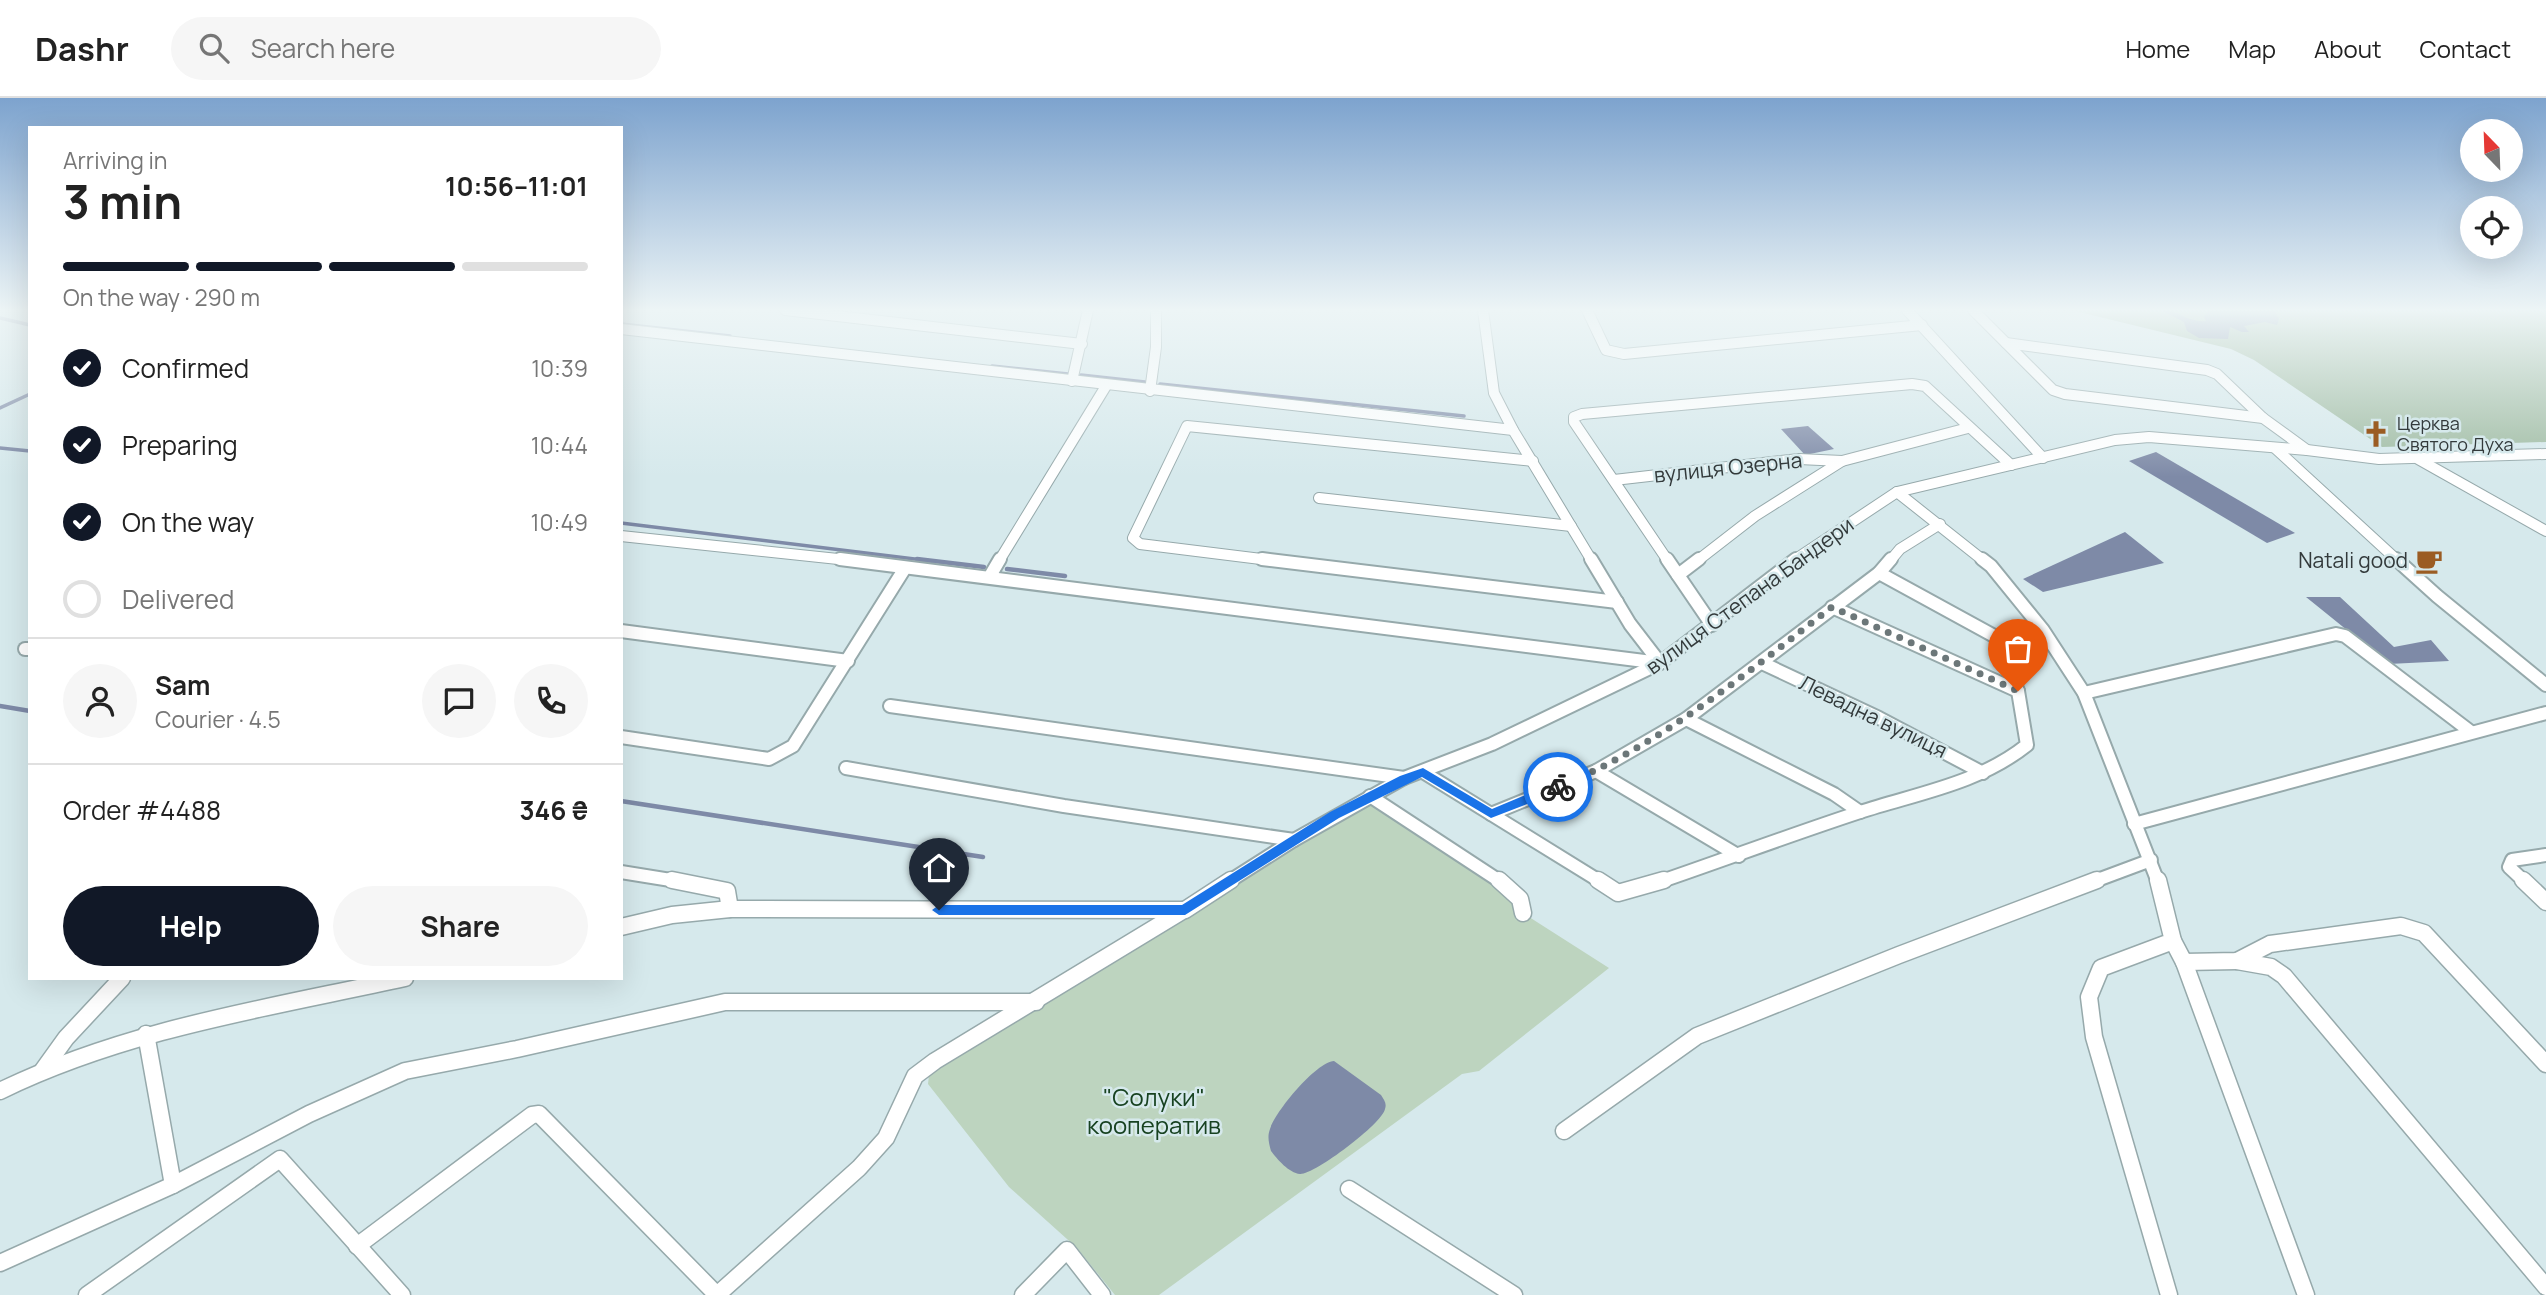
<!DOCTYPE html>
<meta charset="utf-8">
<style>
:root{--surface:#fff;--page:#f6f6f6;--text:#222;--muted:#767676;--line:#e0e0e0;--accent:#111827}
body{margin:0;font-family:Manrope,sans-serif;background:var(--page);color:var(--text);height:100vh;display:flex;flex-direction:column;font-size:26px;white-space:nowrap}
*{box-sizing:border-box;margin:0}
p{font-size:23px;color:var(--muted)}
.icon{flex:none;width:38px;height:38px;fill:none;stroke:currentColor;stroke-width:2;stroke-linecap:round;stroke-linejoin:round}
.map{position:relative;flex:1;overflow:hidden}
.side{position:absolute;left:28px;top:28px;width:595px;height:854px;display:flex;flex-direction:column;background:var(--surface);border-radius:0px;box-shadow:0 7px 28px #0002}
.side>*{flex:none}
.needle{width:46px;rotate:337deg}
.buttons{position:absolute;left:2460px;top:21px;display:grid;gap:14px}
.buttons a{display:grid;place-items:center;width:63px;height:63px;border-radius:50%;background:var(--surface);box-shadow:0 7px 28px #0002;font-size:35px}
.pin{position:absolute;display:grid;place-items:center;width:60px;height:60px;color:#fff;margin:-72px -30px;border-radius:50% 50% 50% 0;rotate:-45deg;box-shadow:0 0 7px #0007}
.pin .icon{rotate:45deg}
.courier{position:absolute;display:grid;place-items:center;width:70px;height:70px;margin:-35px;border:5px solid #1a73e8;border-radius:50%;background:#fff;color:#222;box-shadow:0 2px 9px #0007}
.headline em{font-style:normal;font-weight:700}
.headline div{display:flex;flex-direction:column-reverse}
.headline{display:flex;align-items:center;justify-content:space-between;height:119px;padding:0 35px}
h1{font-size:46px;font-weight:700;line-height:52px}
.bar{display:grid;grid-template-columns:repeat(4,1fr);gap:10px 7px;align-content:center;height:84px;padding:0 35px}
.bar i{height:9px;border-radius:5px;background:var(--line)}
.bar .active{background:var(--accent)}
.bar p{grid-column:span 4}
.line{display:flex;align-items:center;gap:18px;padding:0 35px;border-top:2px solid var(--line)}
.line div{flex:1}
.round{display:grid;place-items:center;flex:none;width:74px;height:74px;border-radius:37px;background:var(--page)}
ol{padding:0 35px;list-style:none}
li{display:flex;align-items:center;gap:21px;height:77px}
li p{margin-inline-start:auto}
li .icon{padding:7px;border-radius:50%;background:var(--accent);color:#fff;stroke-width:4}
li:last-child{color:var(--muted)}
li i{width:38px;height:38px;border:4px solid var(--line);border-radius:50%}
.action{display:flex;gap:14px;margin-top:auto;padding:14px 35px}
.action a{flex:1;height:80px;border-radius:42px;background:var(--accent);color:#fff;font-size:28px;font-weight:700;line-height:80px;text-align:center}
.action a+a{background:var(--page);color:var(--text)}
header{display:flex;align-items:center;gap:42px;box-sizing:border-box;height:98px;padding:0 35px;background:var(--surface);border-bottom:2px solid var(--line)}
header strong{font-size:33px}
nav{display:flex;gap:38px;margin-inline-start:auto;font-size:24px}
.search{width:490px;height:63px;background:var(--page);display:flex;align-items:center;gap:18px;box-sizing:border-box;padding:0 24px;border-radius:38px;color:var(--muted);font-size:26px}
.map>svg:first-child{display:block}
.green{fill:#bdd4bf}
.forest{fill:#9fbba2}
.water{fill:#7e8aa7}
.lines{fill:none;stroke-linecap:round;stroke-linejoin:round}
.stream-far1{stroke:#7e8aa7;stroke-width:3.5}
.stream{stroke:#7e8aa7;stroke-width:4.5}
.minor-far2-casing{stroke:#96a9ab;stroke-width:12}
.minor-far1-casing{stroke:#96a9ab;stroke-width:16}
.minor-casing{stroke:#96a9ab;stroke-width:19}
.minor-far2{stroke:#fff;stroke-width:10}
.minor-far1{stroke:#fff;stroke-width:12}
.minor{stroke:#fff;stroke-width:16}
.route{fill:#1a73e8}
.done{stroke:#6c7779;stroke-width:7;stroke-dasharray:0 12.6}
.labels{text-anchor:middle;stroke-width:5;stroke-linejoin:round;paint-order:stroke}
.far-poi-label{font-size:18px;fill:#333a3b;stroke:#d6e9ec;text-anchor:start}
.street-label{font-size:21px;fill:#333a3b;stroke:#d6e9ec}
.poi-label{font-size:21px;fill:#333a3b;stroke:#d6e9ec;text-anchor:end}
.near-park-label{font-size:24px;fill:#174220;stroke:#d6e9ec}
</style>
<header>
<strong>Dashr</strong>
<div class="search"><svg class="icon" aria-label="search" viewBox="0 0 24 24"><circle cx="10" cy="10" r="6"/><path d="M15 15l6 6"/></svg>Search here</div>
<nav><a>Home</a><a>Map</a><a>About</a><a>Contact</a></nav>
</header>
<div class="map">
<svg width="2546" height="1197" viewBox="0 0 2546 1197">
<rect width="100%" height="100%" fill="#d6e9ec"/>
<path class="green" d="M1370,698L1509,795L1523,815L1609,870L1479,973L1462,976L1159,1197H1115L1077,1150L1009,1089L928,986L929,977Z"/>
<path class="forest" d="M2071,212H2546V344L2382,349L2254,262L2231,251Z"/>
<g class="water">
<path d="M2161,212C2178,212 2189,225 2206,223L2204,219L2209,212H2274L2279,221L2277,227L2265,224L2244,228L2249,234H2242L2230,229L2228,241L2199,240L2187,233L2184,224Z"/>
<path d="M1808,328L1834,351L1805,357L1781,331Z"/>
<path d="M2156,354L2295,435L2267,445L2129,363Z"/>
<path d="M2125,434L2164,465L2043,494L2023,481Z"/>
<path d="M2306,499H2340L2394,549L2431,542L2449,563L2389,566Z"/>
<path d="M1334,963L1381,997C1384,1002 1387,1005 1385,1011C1382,1026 1314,1077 1300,1076C1289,1075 1277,1061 1271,1053C1269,1045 1267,1039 1270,1031C1275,1014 1316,964 1334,963Z"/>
</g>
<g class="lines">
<g class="stream-far1">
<path d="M0,220L30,227"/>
<path d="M621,226L730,238"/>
<path d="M992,268L1068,276"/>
<path d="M1081,277L1145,284"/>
<path d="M1160,286L1464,318"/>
<path d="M0,310L30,296"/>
<path d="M0,350L30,353"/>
<path d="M621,425L931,463"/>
</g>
<g class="stream">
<path d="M917,461L984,469"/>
<path d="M1007,471L1065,478"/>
<path d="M0,608L30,613"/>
<path d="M621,703L983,759"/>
</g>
<defs>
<g id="minor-far2">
<path d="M785,212L1082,246"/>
<path d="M1483,212L1494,295L1513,332L1592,463"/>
<path d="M1587,212L1606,252L1624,256L1922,227"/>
<path d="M1907,212L2043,360"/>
<path d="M1973,212L2053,292L2065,296L2263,320"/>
<path d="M621,231L1513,332"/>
<path d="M2006,245L2207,272L2217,276L2263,320L2307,352"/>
<path d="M1072,283L1088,212"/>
<path d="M1150,293L1156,249V212"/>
<path d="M2275,350L2398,463"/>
<path d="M2418,361L2546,433"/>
<path d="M1614,382L1799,361L1842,363L1968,330"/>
<path d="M1897,394L1984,463"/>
<path d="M1319,400L1571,428"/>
<path d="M621,438L857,463"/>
<path d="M999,463L1106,288"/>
<path d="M1277,463L1140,446L1133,440L1187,328L1533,363"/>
<path d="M1668,463L1574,324V319L1582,316L1912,286L1925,288L2011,367"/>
<path d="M1697,463L1755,418L1842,363"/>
<path d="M1793,463L1897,394L2115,342L2149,339L2307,352L2379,361L2546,356"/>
<path d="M1890,463L1900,451L1940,426"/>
</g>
<g id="minor-far1">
<path d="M840,461L1660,565"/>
<path d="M1262,461L1617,504"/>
<path d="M1591,461L1630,526L1660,565"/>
<path d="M1667,461L1712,527"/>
<path d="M1982,461L1991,468L2043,532L2084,595L2158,784"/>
<path d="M2396,461L2437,498L2546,587"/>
<path d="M1678,477L1699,461"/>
<path d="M990,478L1000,461"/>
<path d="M1832,509L2018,593"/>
<path d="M621,533L848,563"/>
<path d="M25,551H30"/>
<path d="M1762,565L1879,620L1983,675"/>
<path d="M2084,595L2336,536L2345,538L2471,634"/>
<path d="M890,608L1404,680"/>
<path d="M1686,621L1834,696L1860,714"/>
<path d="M621,639L769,661L793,648L905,470"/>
<path d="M846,670L1064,708L1294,742"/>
<path d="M1596,673L1739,758"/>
<path d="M1423,674L1601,784"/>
<path d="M1370,698L1501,784"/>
<path d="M1491,716L1596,673L1686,621L1879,475L1891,461"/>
<path d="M2134,726L2546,615"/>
<path d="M621,774L683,784"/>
<path d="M1228,784L1294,742L1404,680L1492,646L1660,565L1796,461"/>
<path d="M1659,784C1726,761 1793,736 1860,714C1918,695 1978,686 2027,647L2018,593L1996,539L1879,475"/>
<path d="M2092,784L2151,762"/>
<path d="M2525,784L2509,769L2512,762L2546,757"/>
</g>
<g id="minor">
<path d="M672,782L727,793L730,811"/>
<path d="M1499,782L1520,801L1523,815"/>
<path d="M1598,782L1618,795L1664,782"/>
<path d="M2158,782L2173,843L2101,870L2089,899L2094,939L2169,1197"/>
<path d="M2523,782L2546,804"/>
<path d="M621,829L672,817L730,811L1185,812L1231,782"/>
<path d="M2173,843L2184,864L2237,863L2270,846L2401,828L2424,835L2546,966"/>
<path d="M2237,863L2271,869L2284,878L2546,1189"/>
<path d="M2184,864L2306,1197"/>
<path d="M146,936L173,1087"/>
<path d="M43,972L66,940L122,880"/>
<path d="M0,993C127,931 268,910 405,880"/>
<path d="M1564,1033L1697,938L1899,857L2097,782"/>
<path d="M1349,1091L1514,1197"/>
<path d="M357,1148L532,1017L539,1016L717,1197L859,1070L886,1040L915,978L935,963L1184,812"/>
<path d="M0,1165L173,1087L309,1016L405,973L517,951L725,904H1036"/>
<path d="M87,1197L280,1061L402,1197"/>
<path d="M1023,1197L1067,1152L1102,1197"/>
</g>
</defs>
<use href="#minor-far2" class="minor-far2-casing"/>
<use href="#minor-far1" class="minor-far1-casing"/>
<use href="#minor" class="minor-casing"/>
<use href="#minor-far2" class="minor-far2"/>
<use href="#minor-far1" class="minor-far1"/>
<use href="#minor" class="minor"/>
</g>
<linearGradient id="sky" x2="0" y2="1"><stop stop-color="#7da3ce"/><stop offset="0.56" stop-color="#edf5f6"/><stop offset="1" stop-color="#edf5f6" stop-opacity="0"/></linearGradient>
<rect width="2546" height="379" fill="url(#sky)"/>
<path class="route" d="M1423,670L1492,711L1554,685H1563L1564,689L1563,692L1491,720L1422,679L1339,720L1185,817H939L932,812L939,807H1182L1330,714L1400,678Z"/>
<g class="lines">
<path class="done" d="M1558,689C1661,647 1745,576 1832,509L2018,593"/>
</g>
<defs>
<symbol id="church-bare" viewBox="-9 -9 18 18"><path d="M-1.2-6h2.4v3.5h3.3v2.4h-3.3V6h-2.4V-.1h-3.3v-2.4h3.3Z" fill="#9b5c23" stroke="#d6e9ec" stroke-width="2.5" paint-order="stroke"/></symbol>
<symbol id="cafe-bare" viewBox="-9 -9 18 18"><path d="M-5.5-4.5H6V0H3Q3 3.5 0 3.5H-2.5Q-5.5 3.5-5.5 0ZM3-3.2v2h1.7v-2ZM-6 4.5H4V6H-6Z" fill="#9b5c23" stroke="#d6e9ec" stroke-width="2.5" paint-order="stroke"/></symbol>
</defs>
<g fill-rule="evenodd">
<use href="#church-bare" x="2357" y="317" width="38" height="38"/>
<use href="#cafe-bare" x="2410" y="444" width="38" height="38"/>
</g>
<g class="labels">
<g class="far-poi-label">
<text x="2397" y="332">Церква<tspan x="2397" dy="21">Святого Духа</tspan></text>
</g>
<g class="street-label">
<text transform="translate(1728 370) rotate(-6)" y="7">вулиця Озерна</text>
<text transform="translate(1750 498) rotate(-36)" y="7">вулиця Степана Бандери</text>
<text transform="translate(1873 619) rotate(26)" y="7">Левадна вулиця</text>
</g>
<g class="poi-label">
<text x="2408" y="470">Natali good</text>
</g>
<g class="near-park-label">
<text x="1154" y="1008">"Солуки"<tspan x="1154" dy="28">кооператив</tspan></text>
</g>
</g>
</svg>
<div class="buttons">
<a><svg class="needle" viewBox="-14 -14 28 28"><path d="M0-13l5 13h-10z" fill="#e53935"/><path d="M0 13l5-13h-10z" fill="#767676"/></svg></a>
<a><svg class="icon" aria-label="locate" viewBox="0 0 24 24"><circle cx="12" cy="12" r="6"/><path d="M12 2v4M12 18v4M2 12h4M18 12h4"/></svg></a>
</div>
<div class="pin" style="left:2018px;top:593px;background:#ea580c"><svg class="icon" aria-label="bag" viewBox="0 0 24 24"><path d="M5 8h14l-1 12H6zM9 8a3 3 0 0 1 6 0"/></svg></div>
<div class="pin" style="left:939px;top:812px;background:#1f2937"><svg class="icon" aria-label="home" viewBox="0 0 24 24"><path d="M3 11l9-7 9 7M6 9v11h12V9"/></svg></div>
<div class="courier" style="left:1558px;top:689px"><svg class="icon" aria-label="bike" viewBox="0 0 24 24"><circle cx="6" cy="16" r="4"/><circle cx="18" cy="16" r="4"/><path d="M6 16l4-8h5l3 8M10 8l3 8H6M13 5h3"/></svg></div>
<section class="side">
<div class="headline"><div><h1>3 min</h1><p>Arriving in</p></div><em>10:56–11:01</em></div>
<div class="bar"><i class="active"></i><i class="active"></i><i class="active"></i><i></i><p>On the way · 290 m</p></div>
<ol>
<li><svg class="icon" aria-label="check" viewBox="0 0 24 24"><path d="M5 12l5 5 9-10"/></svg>Confirmed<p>10:39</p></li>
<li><svg class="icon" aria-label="check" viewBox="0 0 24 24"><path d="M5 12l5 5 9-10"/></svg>Preparing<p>10:44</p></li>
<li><svg class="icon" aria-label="check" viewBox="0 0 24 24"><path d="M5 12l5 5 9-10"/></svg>On the way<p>10:49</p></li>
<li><i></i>Delivered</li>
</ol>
<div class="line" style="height:126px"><a class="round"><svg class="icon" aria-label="person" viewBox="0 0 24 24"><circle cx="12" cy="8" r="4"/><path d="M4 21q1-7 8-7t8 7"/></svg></a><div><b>Sam</b><p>Courier · 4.5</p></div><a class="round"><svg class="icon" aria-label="chat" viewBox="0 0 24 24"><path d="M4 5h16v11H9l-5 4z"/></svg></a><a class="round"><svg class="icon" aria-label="phone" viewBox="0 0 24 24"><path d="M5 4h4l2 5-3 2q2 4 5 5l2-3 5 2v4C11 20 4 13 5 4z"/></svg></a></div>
<div class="line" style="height:91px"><div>Order #4488</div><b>346 ₴</b></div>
<div class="action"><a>Help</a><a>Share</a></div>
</section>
</div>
